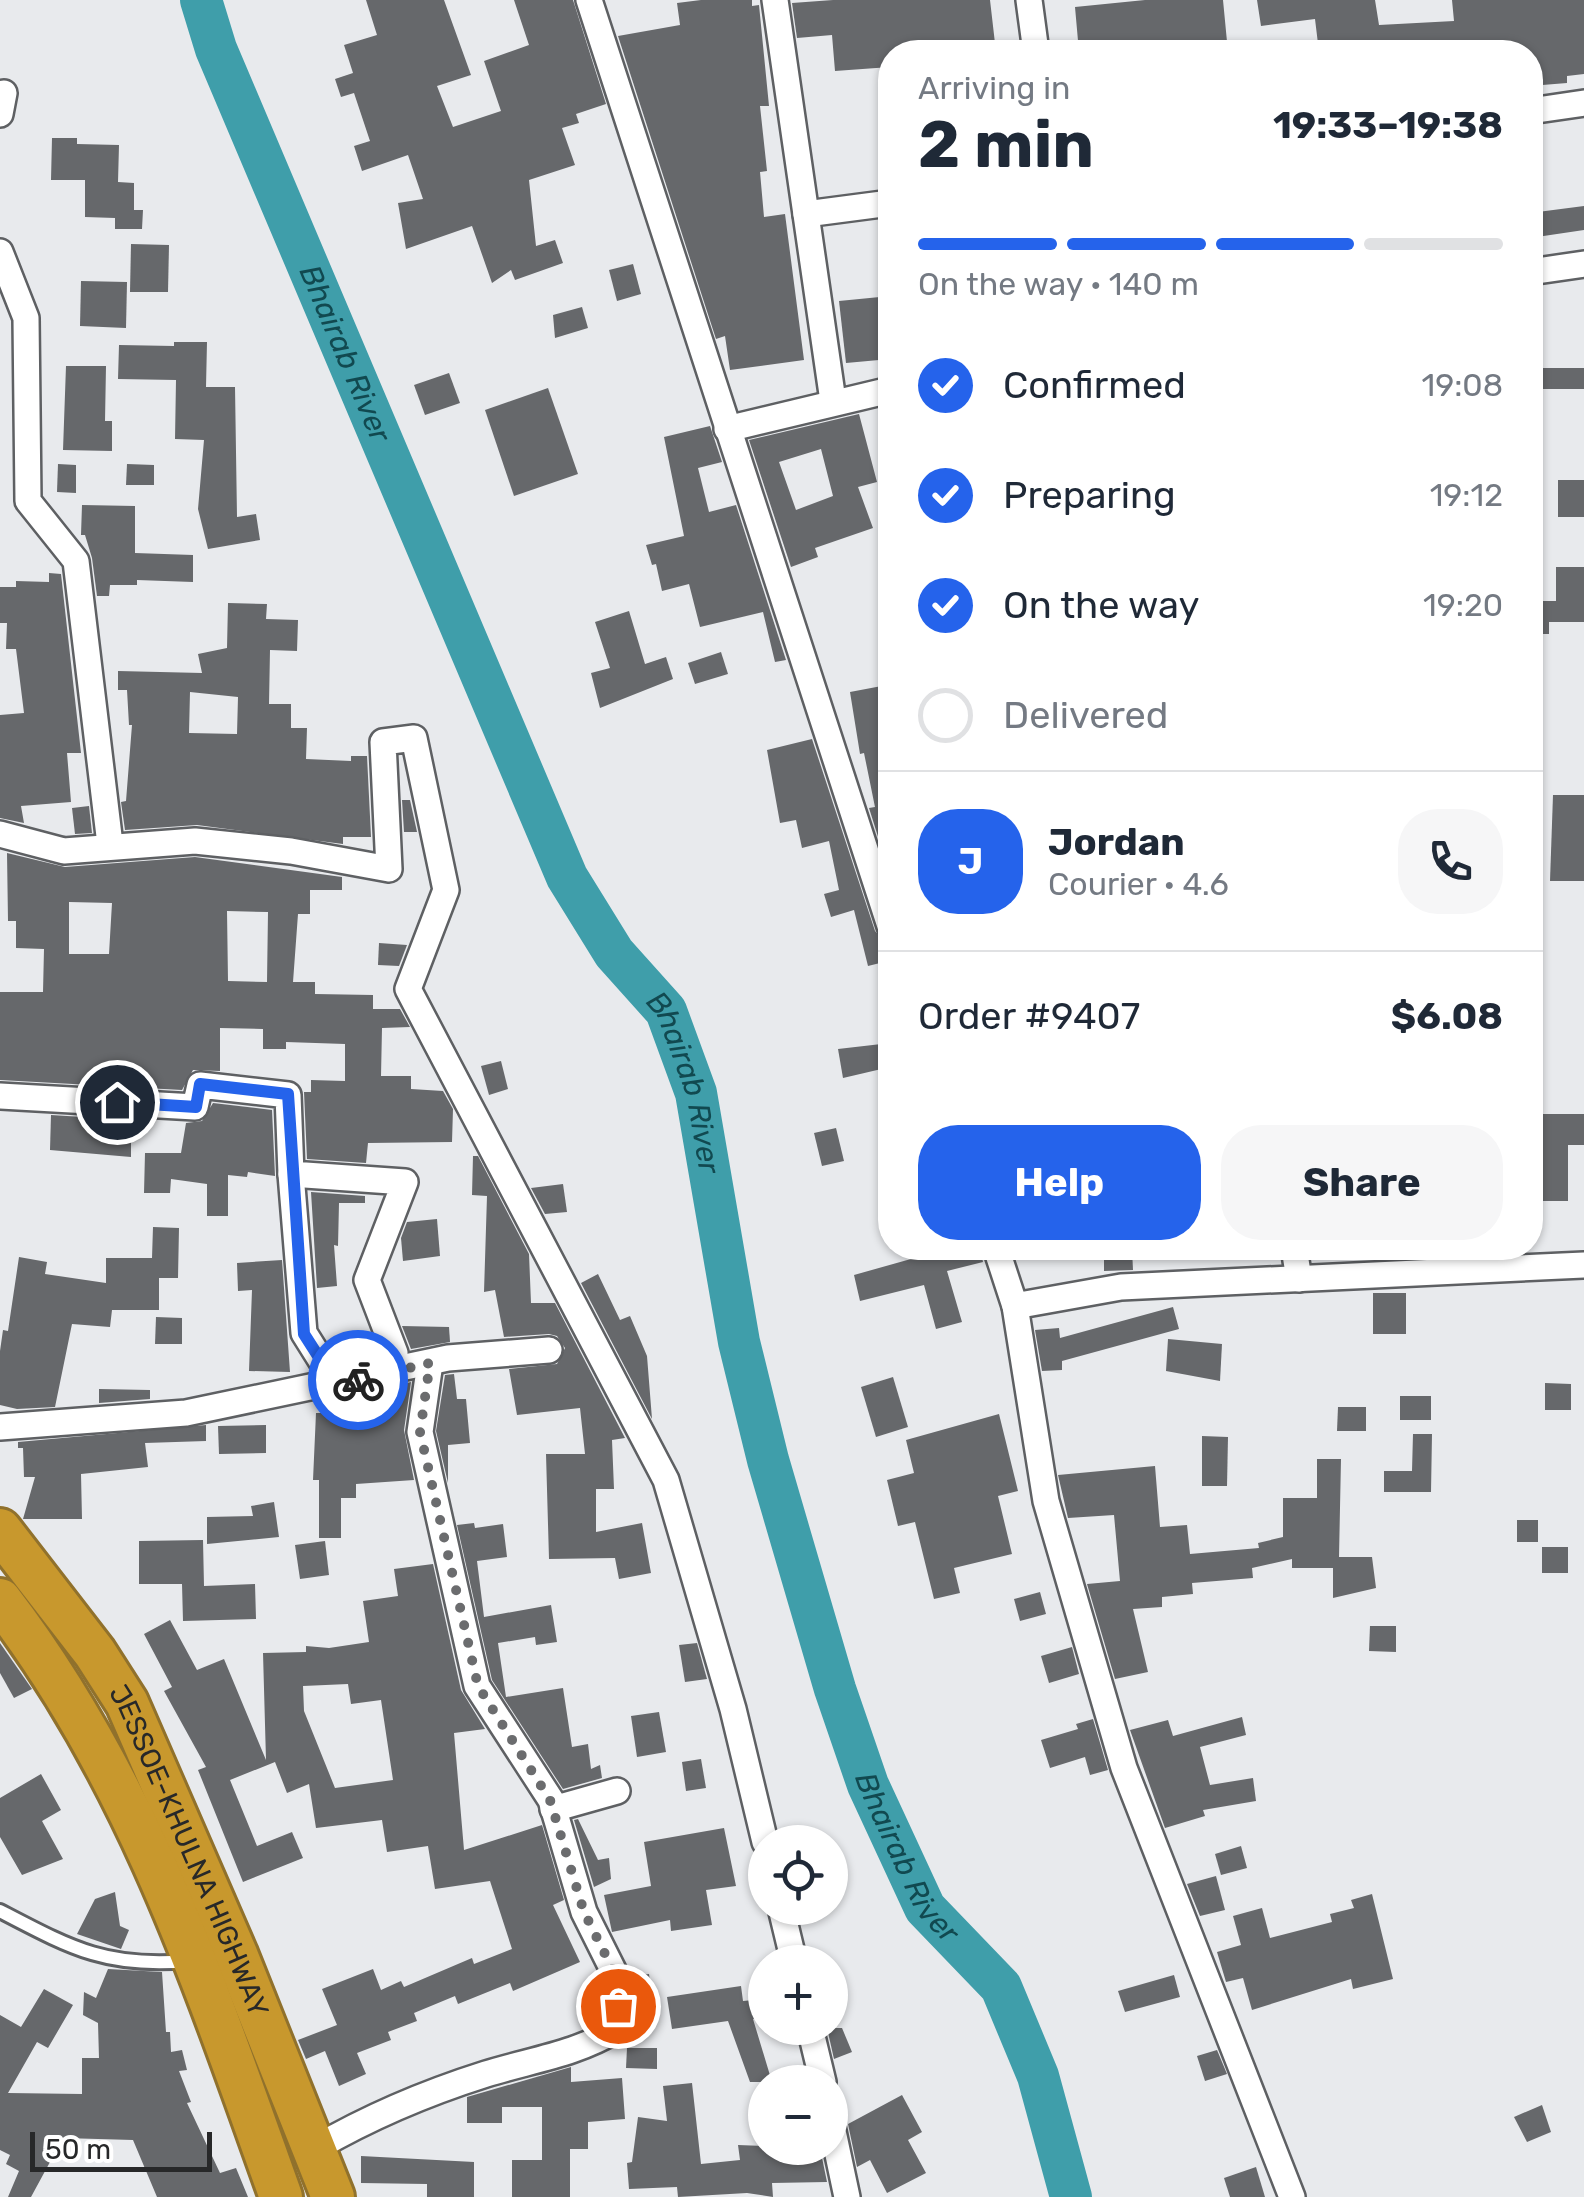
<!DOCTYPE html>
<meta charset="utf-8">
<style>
:root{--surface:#fff;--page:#f6f6f7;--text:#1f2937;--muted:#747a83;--line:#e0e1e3;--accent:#2563eb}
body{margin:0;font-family:Rubik,sans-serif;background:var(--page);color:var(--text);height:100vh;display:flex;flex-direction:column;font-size:38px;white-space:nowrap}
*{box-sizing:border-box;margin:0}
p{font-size:32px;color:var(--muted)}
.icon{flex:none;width:55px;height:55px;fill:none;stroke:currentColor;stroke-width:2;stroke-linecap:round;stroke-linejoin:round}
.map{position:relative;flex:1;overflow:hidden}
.drawer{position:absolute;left:878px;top:40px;width:665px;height:1220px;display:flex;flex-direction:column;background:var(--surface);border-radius:40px;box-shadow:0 2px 8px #0004}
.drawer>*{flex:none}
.tools{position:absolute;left:748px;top:1825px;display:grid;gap:20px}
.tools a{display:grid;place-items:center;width:100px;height:100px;border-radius:50%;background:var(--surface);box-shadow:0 2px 8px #0004;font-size:50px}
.scale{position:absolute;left:30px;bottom:25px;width:182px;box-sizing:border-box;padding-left:10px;border:5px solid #272829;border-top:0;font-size:28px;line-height:35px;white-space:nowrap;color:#272829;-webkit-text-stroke:8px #fff;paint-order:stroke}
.pin{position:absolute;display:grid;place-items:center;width:85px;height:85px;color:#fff;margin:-42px;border:5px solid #fff;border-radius:50%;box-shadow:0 2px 10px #0007}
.courier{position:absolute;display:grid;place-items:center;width:100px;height:100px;margin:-50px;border:8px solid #2563eb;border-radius:50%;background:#fff;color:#222;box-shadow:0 2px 12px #0007}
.summary em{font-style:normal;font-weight:700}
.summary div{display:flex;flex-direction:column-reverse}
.summary{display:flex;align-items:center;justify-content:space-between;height:170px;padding:0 40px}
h1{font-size:65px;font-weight:700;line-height:75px}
.bar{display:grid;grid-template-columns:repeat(4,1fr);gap:15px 10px;align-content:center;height:120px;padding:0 40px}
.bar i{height:12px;border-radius:8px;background:var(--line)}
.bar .selected{background:var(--accent)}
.bar p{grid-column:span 4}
.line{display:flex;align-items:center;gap:25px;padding:0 40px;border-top:2px solid var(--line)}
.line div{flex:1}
.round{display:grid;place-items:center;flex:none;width:105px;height:105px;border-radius:40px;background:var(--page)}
ol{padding:0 40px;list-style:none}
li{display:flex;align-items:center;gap:30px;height:110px}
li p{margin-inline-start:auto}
li .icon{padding:10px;border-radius:50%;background:var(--accent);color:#fff;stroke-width:4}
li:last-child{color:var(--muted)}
li i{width:55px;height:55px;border:5px solid var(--line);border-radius:50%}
.cta{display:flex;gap:20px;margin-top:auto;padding:20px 40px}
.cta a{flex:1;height:115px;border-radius:40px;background:var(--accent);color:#fff;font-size:40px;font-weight:700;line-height:115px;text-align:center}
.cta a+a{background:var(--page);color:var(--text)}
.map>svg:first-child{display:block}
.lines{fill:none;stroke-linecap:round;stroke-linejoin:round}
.river{stroke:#3f9eaa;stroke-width:42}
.building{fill:#66686b;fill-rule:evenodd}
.lane-casing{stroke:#5e6063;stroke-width:18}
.street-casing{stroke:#5e6063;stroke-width:30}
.highway-casing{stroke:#90712c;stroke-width:48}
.lane{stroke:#fff;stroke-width:12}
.street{stroke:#fff;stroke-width:25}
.highway{stroke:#c8982d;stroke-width:42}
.done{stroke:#6b6c6e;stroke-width:10;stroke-dasharray:0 18}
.route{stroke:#2563eb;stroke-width:12}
.labels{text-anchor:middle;stroke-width:10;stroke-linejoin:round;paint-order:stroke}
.street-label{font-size:28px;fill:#272829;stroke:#fff}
.water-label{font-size:30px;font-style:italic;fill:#114950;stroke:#fff}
</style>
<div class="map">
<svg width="1584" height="2197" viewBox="0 0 1584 2197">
<rect width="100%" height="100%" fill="#e8eaed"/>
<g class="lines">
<path class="river" id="s1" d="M201,0L216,49L567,877L614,953L666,1011L696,1093L739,1342L768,1460L835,1689L868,1785L925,1908L1001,1987L1038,2076L1071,2197"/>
</g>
<g class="building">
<path d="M366,0H444L471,75L437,86L453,127L501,111L484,61L529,45L514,0H573L606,104L576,114L579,123L562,128L575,165L529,180L536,246L555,240L563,263L515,280L511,270L492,283L472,226L406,249L398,203L423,199L408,155L362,171L354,146L370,141L354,93L341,97L335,79L353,73L344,45L377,35Z"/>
<path d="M701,0H752V6L759,5L769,106H760L767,171L760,172L764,217L785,214L804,360L730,370L725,336L716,339L618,36L680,25L677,3Z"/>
<path d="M833,0H990L996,52H890V67L835,71L832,35L797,38L792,3Z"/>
<path d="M1145,0H1223L1228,52H1188L1187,47L1146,52H1079L1075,7Z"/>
<path d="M1257,0H1375L1379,25L1454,21L1452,0H1584V74L1567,76V83L1530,86V52H1319L1315,19L1261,26Z"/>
<path d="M52,138H77V144L119,145L118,182L134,183V210H143L142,229H115V218L85,217V180H51Z"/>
<path d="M1584,206V230L1530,238V213Z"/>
<path d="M131,244L169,245L168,292H130Z"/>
<path d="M633,264L641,294L617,301L609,270Z"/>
<path d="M81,281L127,282L126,328L80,326Z"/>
<path d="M890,296V359L846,363L839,301Z"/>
<path d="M582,307L588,328L555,338L553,315Z"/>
<path d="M174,342H207L206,387H235L237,517L256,514L260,540L208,549L198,509L204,440L175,439L176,380L118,379L119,345L174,346Z"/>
<path d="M66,366H106L105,421H112V451L63,450Z"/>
<rect x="1541" y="368" width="43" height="21"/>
<path d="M449,373L460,403L425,415L414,385Z"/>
<path d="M548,388L578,474L514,496L485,410Z"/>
<path d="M859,414L877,482L858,487L873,528L815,548L818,557L791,567L749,440ZM821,449L833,496L796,510L779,462Z"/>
<path d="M710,426L722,462L698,468L709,512L736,505L786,660L775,662L763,612L700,627L689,584L662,591L656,564L652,565L646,545L684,536L664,437Z"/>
<path d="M58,464L76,465V493L57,492Z"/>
<path d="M127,464L154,465V485H126Z"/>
<rect x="1558" y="480" width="26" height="37"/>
<path d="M82,505L135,506V553L193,555V582L137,580V585H110L109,596H97L92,558L85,535H81Z"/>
<path d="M1556,567H1584V622H1549V634H1530V601H1556Z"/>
<path d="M49,573L61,574L81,753H67L71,802L21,806L24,823L0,818V715L24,713L16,649H6L7,623H0V587H16V581L49,582Z"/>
<path d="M228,603L267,604L266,619L298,620L297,651L270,650L269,704H291V728H307L306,759L351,761V756H367L371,837H343V844L197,825L125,830L121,802L126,801L132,725H129L127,690H118V671L202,673L198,654L227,648ZM190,692L238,697L237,734L189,733Z"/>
<path d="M629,611L645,664L666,657L673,679L600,708L591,673L610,668L595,622Z"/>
<path d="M721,652L728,674L695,684L688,663Z"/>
<path d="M887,685L890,844L881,846L869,808L875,807L864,753L860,754L850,692Z"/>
<path d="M812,739L875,931L883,940L888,961L868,966L854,910L831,917L824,894L839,890L829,841L802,848L796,820L780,823L767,750Z"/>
<path d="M1553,795H1584V881H1550Z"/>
<path d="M402,800H410L417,832H404Z"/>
<path d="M89,806L92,833L75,834L72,808Z"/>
<path d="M7,853L65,867L195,857L342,877V890H310V914H298L293,982H315V994L373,995V1009H400L410,1027L382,1028L381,1076H411V1089L443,1091L453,1109L452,1142L368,1143L366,1163L307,1159L304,1092H311V1080L345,1081V1044L286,1042V1049H263V1029L220,1028V1071L193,1070L182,1090L0,1080V992H43L44,949L16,948V921H8ZM69,902L112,903L109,954H69ZM227,911L268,912L267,982L228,981Z"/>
<path d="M379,943L407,945L399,966L378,965Z"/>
<path d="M890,1043V1067L843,1078L838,1049Z"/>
<path d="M501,1061L508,1089L489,1095L481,1066Z"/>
<path d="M213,1103L272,1110L275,1176L248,1172L247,1177L228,1175V1216H207V1184L171,1179L170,1193H144L145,1153H181L186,1123L202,1121Z"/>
<path d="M1530,1114H1584V1145H1568V1201H1530Z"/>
<path d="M51,1115L131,1120V1157L50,1150Z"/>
<path d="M836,1128L844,1161L822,1166L814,1133Z"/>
<path d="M473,1156H478L529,1254L531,1303H555L625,1438L612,1440L614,1489H596V1532L642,1523L651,1573L619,1579L615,1558L549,1559L546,1454H585L580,1408L517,1415L509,1369L557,1364L565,1348L557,1336L549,1334L504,1337L495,1290L484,1292L487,1196L472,1195Z"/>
<path d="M563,1184L567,1212L545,1214L531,1188Z"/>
<path d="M311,1192L365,1196V1203H339L338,1246L334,1245L337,1286L317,1288Z"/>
<path d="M437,1219L440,1256L403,1261L401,1238L407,1222Z"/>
<path d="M153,1227L179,1228L178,1278H159V1310H112L110,1327L72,1324L55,1407L17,1409L0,1405V1351L3,1330L8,1331L19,1257L47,1262L45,1274L106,1283V1258H152Z"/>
<path d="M950,1248H980L983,1262L947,1271L962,1322L936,1329L924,1285L860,1301L854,1275Z"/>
<path d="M1132,1249L1133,1270L1104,1271V1250Z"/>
<path d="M282,1260L290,1372L249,1371L252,1290L238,1291L237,1263Z"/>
<path d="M598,1274L620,1320L630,1316L647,1356L652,1419L581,1283Z"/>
<rect x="1373" y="1293" width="33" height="41"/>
<path d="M1173,1307L1179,1329L1062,1361V1370L1042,1371L1035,1330L1059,1328L1060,1338Z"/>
<path d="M156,1317L182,1318V1344H155Z"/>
<path d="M402,1326L449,1327L450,1342L411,1349Z"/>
<path d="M1168,1339L1222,1344L1220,1381L1166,1371Z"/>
<path d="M454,1374L457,1399H466L470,1443L448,1445V1483L436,1431L445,1375Z"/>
<path d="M893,1377L908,1427L876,1437L861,1387Z"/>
<path d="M411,1382L404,1430L414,1480L356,1484V1498H341V1538H319V1480H313L316,1413H390L382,1403L381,1389Z"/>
<path d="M1545,1383L1571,1384V1410H1545Z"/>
<path d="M99,1389L150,1390V1399L99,1403Z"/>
<rect x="1400" y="1396" width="31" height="24"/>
<path d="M1338,1407H1366V1431H1337Z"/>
<path d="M999,1414L1018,1491L998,1496L1012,1554L954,1568L960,1593L934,1599L915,1522L898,1526L887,1480L914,1473L906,1440Z"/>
<path d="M206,1425V1441L145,1443L148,1467L81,1474L82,1519H23L35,1477H24L23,1448H18V1442Z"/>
<path d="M266,1425V1453L219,1454L218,1426Z"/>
<path d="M1413,1434H1432L1431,1492H1384V1471H1412Z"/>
<path d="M1202,1436L1228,1437L1227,1486H1202Z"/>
<path d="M1317,1459H1341L1339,1557H1372L1376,1588L1333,1598V1568H1292V1559L1252,1568L1253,1578L1192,1583L1193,1594L1162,1597V1607L1133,1609L1148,1672L1115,1679L1087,1584L1120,1581L1114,1515L1068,1518L1058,1475L1155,1466L1160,1527L1187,1525L1190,1554L1259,1548L1258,1543L1283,1537V1498H1317Z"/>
<path d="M274,1502L279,1537L207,1544V1517L253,1516L251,1506Z"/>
<rect x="1517" y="1520" width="21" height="22"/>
<path d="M474,1523L475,1528L503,1524L507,1557L477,1561L484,1617L551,1605L557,1642L536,1645L535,1637L498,1643L506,1697L563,1688L572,1747L588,1744L591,1769L600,1765L602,1778L563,1789L492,1680L457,1525Z"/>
<path d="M203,1540L204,1586L255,1584L256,1619L183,1621L182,1584H139V1541Z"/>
<path d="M325,1541L329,1575L300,1579L295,1545Z"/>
<rect x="1542" y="1547" width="26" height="26"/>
<path d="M433,1564L461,1690L485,1729L454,1733L464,1850L542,1825L564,1900L553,1905L580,1962L513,1991L510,1983L458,2004L455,1996L414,2013L417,2021L388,2032L391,2040L357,2053L366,2074L339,2086L325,2051L306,2059L298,2040L337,2025L322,1989L373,1969L381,1990L401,1981L404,1987L472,1958L474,1964L512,1949L490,1881L435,1889L428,1846L387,1852L382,1820L316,1828L309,1784L287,1793L275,1762L230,1780L257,1846L292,1832L303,1858L243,1882L198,1770L206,1767L164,1691L172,1687L144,1634L170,1620L197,1670L224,1659L266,1760L263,1653L306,1652V1646L329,1648L369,1642L363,1601L398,1596L394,1569ZM348,1684L351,1704L381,1700L393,1780L335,1788L304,1711L303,1686Z"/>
<path d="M1040,1592L1046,1614L1020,1621L1014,1599Z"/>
<path d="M1370,1626H1396V1652L1369,1651Z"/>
<path d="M0,1643L32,1689L14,1698L0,1673Z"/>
<path d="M697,1643L707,1679L685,1682L679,1645Z"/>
<path d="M1072,1647L1079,1674L1049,1683L1041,1656Z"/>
<path d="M659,1712L666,1752L637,1757L631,1716Z"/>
<path d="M1242,1717L1246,1735L1200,1747L1210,1785L1253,1778L1256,1801L1203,1810L1205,1816L1165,1828L1130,1730L1168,1720L1173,1736Z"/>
<path d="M1093,1719L1108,1770L1090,1775L1085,1757L1050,1768L1041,1740L1078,1729L1076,1724Z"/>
<path d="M701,1759L706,1788L686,1791L682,1762Z"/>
<path d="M41,1774L61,1810L42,1821L63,1859L22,1875L0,1837V1798Z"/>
<path d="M578,1819L598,1860L609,1858L611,1879L594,1887L574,1820Z"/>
<path d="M724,1828L736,1886L706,1890L712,1925L671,1931L670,1920L612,1932L604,1895L651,1886L644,1842Z"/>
<path d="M1241,1846L1247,1868L1221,1875L1215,1854Z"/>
<path d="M1216,1876L1225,1910L1200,1916L1187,1884Z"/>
<path d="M115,1892L120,1926L129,1930L121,1949L77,1934L95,1899Z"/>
<path d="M1372,1894L1393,1979L1353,1989L1351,1979L1252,2010L1243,1978L1226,1982L1217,1952L1241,1945L1233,1916L1262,1908L1270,1938L1332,1922L1330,1914L1354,1908L1351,1900Z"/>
<path d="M108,1969L162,1972L166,2032H170L171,2052L182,2050L187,2070L179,2071L191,2102L187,2103L220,2173L236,2168L248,2197H157L133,2140L63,2138L31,2197H8L19,2171L6,2164L10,2155L0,2150V2015L21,2027L44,1989L73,2005L48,2048L37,2042L8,2093L82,2094V2058H99L98,2023L83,2015L84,1992L96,1998Z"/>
<path d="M649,1974L652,2000L634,2002V1976Z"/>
<path d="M1174,1975L1180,1997L1125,2012L1118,1991Z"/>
<path d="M741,1986L743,2001L765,1999V2018L753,2019L772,2082H750L728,2021L672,2029L667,1997Z"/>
<path d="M827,2028H842L852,2052L834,2059Z"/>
<path d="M627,2048H657V2069L626,2068Z"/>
<path d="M1217,2050L1227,2074L1205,2081L1197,2056Z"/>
<path d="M571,2067V2082L622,2078L625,2119L588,2122V2149H570V2197H512V2160H542V2107H502V2123H467V2097Z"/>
<path d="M692,2083L701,2164L740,2160L738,2145L820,2148L827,2182L772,2183L773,2197L747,2193L678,2197L677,2187L629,2189L627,2163L632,2162L638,2117L667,2121L663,2086Z"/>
<path d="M902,2095L922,2132L908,2140L926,2173L887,2193L870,2160L857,2167L848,2124Z"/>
<path d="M1542,2105L1551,2132L1527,2142L1514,2117Z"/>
<path d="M361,2156L474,2162V2197H427V2184L361,2183Z"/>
<path d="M1256,2167L1265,2197H1230L1224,2178Z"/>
</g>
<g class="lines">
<defs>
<path id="lane" d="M0,1911C71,1948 106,1968 188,1961"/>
<g id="street">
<path d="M589,0L890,926"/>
<path d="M775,0L833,401"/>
<path d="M1029,0L1036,52"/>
<path d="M1530,111L1584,103"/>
<path d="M0,114L4,93"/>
<path d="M806,214L890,203"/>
<path d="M0,252L26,318L28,501L76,561L109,836"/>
<path d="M1530,272L1584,264"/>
<path d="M727,429L890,390"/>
<path d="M0,834L64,851L195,841L291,851L389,869L383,742L414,738L446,890L408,989L666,1480L733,1709L765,1842"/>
<path d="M0,1096L195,1107L200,1085L288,1095L291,1174L405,1182L367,1280L395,1353"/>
<path d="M291,1174L304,1333L336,1384"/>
<path d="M996,1248L1015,1306L1046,1501L1124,1768L1292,2197"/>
<path d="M1294,1248L1299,1279"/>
<path d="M1015,1306L1121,1287L1584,1265"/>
<path d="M0,1427L186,1413L448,1358L549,1350"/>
<path d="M553,1809L617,1791"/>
<path d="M781,1908L794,1962"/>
<path d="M810,2028L823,2082"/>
<path d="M830,2117L847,2197"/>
<path d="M316,2148C371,2116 426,2093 486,2074C531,2060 577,2054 617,2029L619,1982L584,1912L551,1800L477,1686L420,1432L430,1363"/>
</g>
<g id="highway">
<path id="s2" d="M0,1530L95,1653L127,1703L236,1954L333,2197"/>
<path d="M0,1600C139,1781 205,1985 281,2197"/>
</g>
</defs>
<use href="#lane" class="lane-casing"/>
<use href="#street" class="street-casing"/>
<use href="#highway" class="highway-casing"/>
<use href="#lane" class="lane"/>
<use href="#street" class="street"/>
<use href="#highway" class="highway"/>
</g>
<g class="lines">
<path class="done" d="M358,1380L430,1363L420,1432L478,1686L550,1800L584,1912L619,1982L618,2006"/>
<path class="route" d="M117,1102L196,1107L200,1084L288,1094L304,1334L336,1384L358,1380"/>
</g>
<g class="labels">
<g class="street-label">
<text dy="10" stroke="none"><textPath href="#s2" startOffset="375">JESSOE-KHULNA HIGHWAY</textPath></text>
</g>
<g class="water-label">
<text dy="10" stroke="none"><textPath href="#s1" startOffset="382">Bhairab River</textPath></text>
<text dy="10" stroke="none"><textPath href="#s1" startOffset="1192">Bhairab River</textPath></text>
<text dy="10" stroke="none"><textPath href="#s1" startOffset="2002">Bhairab River</textPath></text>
</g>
</g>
</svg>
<div class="tools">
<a><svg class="icon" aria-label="locate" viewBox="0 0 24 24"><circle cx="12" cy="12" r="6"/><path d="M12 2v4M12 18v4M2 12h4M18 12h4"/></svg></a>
<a>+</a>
<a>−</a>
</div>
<div class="scale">50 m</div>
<div class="pin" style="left:618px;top:2006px;background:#ea580c"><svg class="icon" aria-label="bag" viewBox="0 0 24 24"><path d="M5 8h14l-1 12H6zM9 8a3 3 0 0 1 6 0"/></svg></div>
<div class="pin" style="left:117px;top:1102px;background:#1f2937"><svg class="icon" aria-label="home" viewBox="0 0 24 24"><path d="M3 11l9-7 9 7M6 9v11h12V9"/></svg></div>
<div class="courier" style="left:358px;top:1380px"><svg class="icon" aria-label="bike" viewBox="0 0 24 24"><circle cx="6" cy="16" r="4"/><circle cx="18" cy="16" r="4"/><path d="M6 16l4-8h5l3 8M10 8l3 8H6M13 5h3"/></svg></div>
<section class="drawer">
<div class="summary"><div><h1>2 min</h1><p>Arriving in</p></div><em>19:33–19:38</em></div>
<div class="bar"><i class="selected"></i><i class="selected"></i><i class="selected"></i><i></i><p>On the way · 140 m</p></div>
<ol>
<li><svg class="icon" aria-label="check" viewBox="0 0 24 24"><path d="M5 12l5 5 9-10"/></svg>Confirmed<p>19:08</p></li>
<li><svg class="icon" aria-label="check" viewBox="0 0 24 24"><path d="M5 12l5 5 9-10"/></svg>Preparing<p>19:12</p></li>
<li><svg class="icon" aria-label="check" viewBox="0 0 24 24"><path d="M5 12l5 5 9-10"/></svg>On the way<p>19:20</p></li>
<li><i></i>Delivered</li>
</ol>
<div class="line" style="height:180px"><b class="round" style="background:var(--accent);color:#fff">J</b><div><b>Jordan</b><p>Courier · 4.6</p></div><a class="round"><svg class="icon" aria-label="phone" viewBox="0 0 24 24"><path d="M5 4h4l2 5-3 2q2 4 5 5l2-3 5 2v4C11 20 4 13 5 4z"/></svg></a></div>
<div class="line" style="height:130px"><div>Order #9407</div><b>$6.08</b></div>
<div class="cta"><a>Help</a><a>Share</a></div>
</section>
</div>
